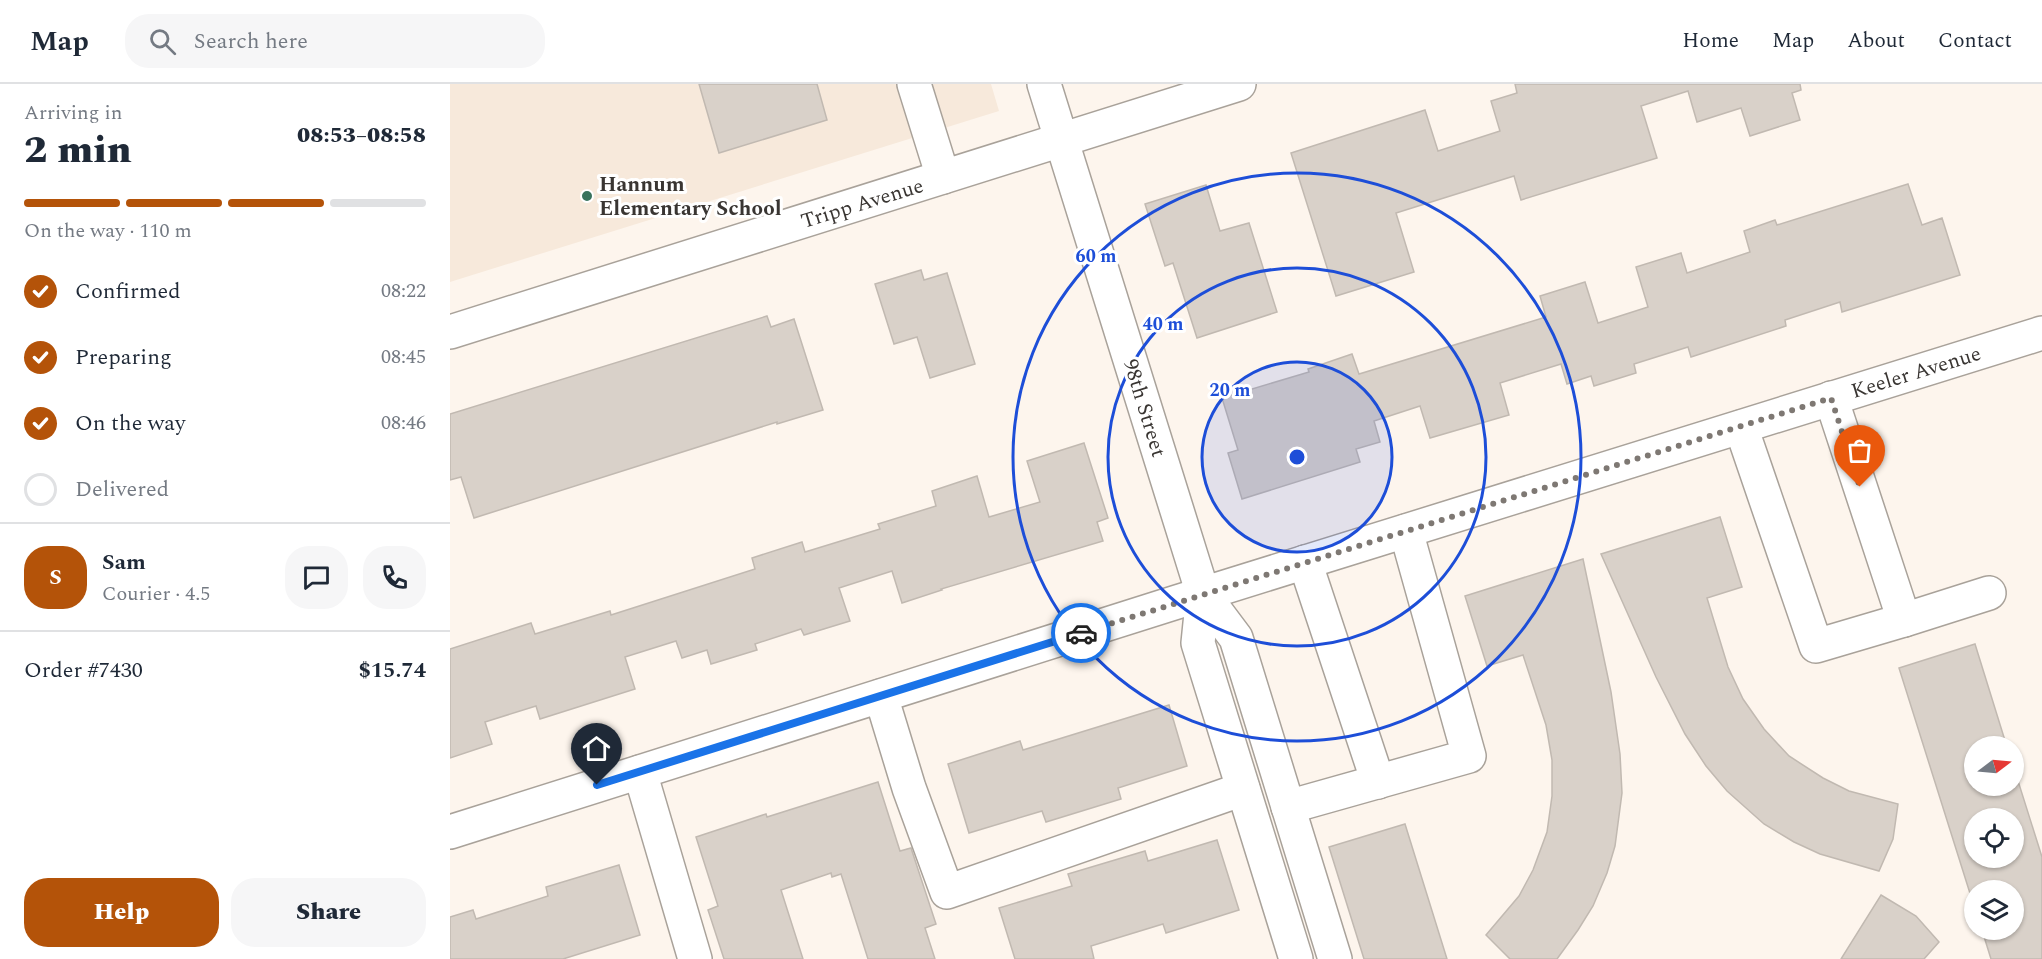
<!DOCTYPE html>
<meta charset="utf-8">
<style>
:root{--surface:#fff;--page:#f6f6f7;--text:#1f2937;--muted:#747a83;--line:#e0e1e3;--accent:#b45309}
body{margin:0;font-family:Spectral,serif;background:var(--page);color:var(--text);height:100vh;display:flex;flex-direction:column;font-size:22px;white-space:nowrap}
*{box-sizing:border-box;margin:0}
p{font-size:20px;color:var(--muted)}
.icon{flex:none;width:33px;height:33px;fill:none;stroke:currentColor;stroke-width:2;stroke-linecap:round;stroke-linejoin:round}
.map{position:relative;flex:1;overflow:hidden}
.side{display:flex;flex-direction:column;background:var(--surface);width:450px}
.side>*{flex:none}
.needle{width:39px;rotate:74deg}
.controls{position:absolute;left:1514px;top:652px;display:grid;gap:12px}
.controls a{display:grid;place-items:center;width:60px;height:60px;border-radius:50%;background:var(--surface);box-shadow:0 2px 4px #0004;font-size:30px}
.pin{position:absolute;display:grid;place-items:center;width:51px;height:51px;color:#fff;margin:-62px -26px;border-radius:50% 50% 50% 0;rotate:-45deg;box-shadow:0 0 6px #0007}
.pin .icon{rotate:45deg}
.courier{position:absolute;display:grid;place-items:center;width:60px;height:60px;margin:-30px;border:4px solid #1a73e8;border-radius:50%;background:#fff;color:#222;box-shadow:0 2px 8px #0007}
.head em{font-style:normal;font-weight:800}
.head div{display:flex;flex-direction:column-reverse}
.head{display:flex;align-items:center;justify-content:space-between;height:102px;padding:0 24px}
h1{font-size:39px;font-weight:800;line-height:45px}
.bar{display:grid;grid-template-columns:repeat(4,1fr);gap:9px 6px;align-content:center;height:72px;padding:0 24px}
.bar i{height:8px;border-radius:4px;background:var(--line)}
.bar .current{background:var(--accent)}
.bar p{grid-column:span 4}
.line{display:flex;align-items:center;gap:15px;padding:0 24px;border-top:2px solid var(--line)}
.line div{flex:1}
.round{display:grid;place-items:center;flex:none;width:63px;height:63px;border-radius:24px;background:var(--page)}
ol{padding:0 24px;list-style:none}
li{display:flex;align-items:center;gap:18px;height:66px}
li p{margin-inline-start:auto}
li .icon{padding:6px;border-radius:50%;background:var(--accent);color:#fff;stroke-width:4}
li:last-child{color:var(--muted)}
li i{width:33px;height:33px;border:3px solid var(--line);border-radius:50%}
.action{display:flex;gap:12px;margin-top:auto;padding:12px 24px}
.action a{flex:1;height:69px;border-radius:24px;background:var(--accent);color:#fff;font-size:24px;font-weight:800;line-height:69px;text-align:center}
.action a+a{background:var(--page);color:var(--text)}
header{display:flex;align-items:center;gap:36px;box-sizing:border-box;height:84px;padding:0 30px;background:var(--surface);border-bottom:2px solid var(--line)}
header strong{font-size:28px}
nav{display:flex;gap:33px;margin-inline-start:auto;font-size:21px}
.search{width:420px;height:54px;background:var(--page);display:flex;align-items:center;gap:15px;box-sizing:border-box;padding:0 21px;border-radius:24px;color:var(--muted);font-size:22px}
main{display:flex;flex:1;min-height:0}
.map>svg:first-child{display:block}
.built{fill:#f7e9db}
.building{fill:#d9d1c9;stroke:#c1b9b1;stroke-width:1.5;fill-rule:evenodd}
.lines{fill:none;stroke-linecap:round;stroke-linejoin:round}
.minor-casing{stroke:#a9a29a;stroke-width:36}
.minor{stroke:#fff;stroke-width:33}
.done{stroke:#7e7873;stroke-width:6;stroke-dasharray:0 10.8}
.route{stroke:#1a73e8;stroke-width:8}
.ring{fill:none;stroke:#1d4ed8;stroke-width:3}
.poi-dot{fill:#38725c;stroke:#fff;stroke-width:2}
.labels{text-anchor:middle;stroke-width:6;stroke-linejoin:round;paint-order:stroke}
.poi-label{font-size:21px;font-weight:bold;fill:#393532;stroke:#fff;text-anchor:start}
.street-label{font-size:21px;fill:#393532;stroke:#fff}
.centre{fill:#1d4ed8;stroke:#fff;stroke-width:3}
.ring-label{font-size:18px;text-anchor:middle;font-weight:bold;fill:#1d4ed8;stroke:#fff;stroke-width:6;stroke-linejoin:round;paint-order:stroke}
</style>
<header>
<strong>Map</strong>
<div class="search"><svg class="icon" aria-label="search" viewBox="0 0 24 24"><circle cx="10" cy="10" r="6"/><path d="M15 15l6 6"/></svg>Search here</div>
<nav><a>Home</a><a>Map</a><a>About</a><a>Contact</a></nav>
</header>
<main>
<section class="side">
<div class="head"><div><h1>2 min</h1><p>Arriving in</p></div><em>08:53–08:58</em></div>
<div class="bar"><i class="current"></i><i class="current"></i><i class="current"></i><i></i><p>On the way · 110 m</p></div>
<ol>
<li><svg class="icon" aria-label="check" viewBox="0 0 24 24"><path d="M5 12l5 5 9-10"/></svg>Confirmed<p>08:22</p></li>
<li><svg class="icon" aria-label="check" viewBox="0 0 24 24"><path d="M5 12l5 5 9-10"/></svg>Preparing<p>08:45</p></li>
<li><svg class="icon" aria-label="check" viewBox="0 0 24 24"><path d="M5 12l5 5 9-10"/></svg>On the way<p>08:46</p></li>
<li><i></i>Delivered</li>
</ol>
<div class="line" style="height:108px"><b class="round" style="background:var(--accent);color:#fff">S</b><div><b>Sam</b><p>Courier · 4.5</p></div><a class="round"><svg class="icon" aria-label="chat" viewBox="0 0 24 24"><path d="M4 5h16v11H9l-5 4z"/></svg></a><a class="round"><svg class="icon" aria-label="phone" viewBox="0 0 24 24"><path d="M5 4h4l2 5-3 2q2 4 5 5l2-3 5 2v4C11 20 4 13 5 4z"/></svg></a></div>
<div class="line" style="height:78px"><div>Order #7430</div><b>$15.74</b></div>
<div class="action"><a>Help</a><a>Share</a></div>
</section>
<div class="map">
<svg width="1592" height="875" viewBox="0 0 1592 875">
<rect width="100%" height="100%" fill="#fdf5ed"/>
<path class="built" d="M0,0H541L549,27L0,198Z"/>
<g class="building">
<path d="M249,0H367L377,36L269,69Z"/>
<path d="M1065,0H1350L1351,6L1342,9L1350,36L1300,52L1291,24L1247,38L1238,7L1191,22L1207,74L1071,116L1064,92L946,129L964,188L886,212L841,69L975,26L988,67L1050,47L1041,17L1067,9Z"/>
<path d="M1458,100L1472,141L1492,134L1510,191L1392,228L1390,218L1335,236L1336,242L1241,273L1238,263L1184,280L1186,289L1144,302L1141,292L1117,300L1111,280L1050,299L1059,331L980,354L970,322L924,337L930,358L906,365L910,378L792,415L778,369L788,366L772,314L859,288L858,285L902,270L909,290L1096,233L1090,212L1135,198L1148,239L1198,223L1186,183L1231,169L1237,189L1300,168L1294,147L1325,136L1327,141Z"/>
<path d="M756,101L770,147L799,139L827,228L747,254L723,179L715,182L695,120Z"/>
<path d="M471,186L474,196L497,189L525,280L480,294L467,253L444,260L425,200Z"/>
<path d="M317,232L321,243L344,235L373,326L327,340V338L24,434L11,393L0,396V330Z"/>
<path d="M634,359L658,434L647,438L653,457L491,505L492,506L452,519L442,487L389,504L400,537L354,551L351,545L305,560L307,566L261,580L257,566L232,574L226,557L175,573L185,605L90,635L86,622L35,638L42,660L0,674V565L81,539L85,550L160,527L161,531L305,485L302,474L352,458L355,468L430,445L428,440L486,422L482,407L527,392L539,433L590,418L577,377Z"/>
<path d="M1270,433L1292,503L1257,514L1278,583L1293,615L1314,645L1339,672L1373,694L1399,707L1448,720L1443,755L1429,787L1370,770L1344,758L1314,740L1277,707L1256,682L1235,650L1206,593L1151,470Z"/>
<path d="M1133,475L1161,608L1170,670L1172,709L1165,762L1157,789L1143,822L1128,846L1107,875H1060L1036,851L1069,812L1083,786L1097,748L1102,712V676L1096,641L1073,571L1037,582L1015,512Z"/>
<path d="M1525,560L1557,663H1524V702H1563V681L1592,773V875H1541L1532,846H1563V807H1524V822L1449,584ZM1524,735H1563V774H1524Z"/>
<path d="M719,621L737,682L668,704L671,715L596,738L592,727L519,749L498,680L570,657L573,666Z"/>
<path d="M428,698L450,767L461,764L486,840L475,844L485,875H418L391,790L382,793L381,789L331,806L353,875H274L258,826L268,822L246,753L316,730L317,733Z"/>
<path d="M955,740L997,875H914L879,763Z"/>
<path d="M767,756L789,826L716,849L713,840L641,862L644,875H565L549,824L622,802L618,790L695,767L698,777Z"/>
<path d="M169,781L190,851L113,875H0V833L23,826L26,835L98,812L96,803Z"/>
<path d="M1431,811L1466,832L1489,858L1474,875H1391Z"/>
</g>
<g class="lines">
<defs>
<g id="minor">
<path d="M464,0L493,93"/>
<path d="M594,0L753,510L786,554L885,875"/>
<path d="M0,248L789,0"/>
<path d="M1291,343L1366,562L1454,536L1381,314"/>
<path d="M855,478L928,698"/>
<path d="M753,510L748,559L846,875"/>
<path d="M1454,536L1539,509"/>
<path d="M431,612L459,704L497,808L793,705"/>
<path d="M190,688L245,875"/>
<path d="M838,723L1019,672L956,447"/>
<path d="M0,748L727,518L1592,249"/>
</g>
</defs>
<use href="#minor" class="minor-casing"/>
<use href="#minor" class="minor"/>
</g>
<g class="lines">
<path class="done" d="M631,549L1381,314L1410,403"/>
<path class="route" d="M147,701L631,549"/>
</g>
<circle cx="847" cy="373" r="95" fill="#1d4ed8" fill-opacity=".12"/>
<g class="ring">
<circle cx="847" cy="373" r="95"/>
<circle cx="847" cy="373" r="189"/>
<circle cx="847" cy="373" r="284"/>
</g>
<circle class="poi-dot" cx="137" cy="112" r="6"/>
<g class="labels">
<g class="poi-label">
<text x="149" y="107">Hannum<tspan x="149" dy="24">Elementary School</tspan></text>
</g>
<g class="street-label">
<text transform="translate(412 119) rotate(-17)" y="7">Tripp Avenue</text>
<text transform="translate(1466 288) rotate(-17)" y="7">Keeler Avenue</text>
<text transform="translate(695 324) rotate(73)" y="7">98th Street</text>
</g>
</g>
<circle cx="847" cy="373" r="9" class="centre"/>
<g class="ring-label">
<text x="646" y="178">60 m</text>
<text x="713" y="246">40 m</text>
<text x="780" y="312">20 m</text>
</g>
</svg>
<div class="controls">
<a><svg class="needle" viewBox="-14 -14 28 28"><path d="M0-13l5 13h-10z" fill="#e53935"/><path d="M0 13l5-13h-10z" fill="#747a83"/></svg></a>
<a><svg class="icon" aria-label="locate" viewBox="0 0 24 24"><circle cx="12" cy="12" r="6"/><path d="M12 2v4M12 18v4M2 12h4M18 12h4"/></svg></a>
<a><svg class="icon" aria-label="layers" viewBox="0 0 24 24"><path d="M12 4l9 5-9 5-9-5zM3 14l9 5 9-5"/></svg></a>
</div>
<div class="pin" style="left:1410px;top:403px;background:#ea580c"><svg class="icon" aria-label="bag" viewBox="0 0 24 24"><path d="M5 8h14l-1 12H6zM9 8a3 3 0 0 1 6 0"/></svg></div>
<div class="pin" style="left:147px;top:701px;background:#1f2937"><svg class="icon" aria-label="home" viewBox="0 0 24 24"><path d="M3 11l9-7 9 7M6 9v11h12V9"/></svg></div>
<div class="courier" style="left:631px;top:549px"><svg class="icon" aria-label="car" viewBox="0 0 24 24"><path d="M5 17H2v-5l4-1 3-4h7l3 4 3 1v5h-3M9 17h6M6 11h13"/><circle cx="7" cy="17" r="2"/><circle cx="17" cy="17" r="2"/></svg></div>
</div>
</main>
